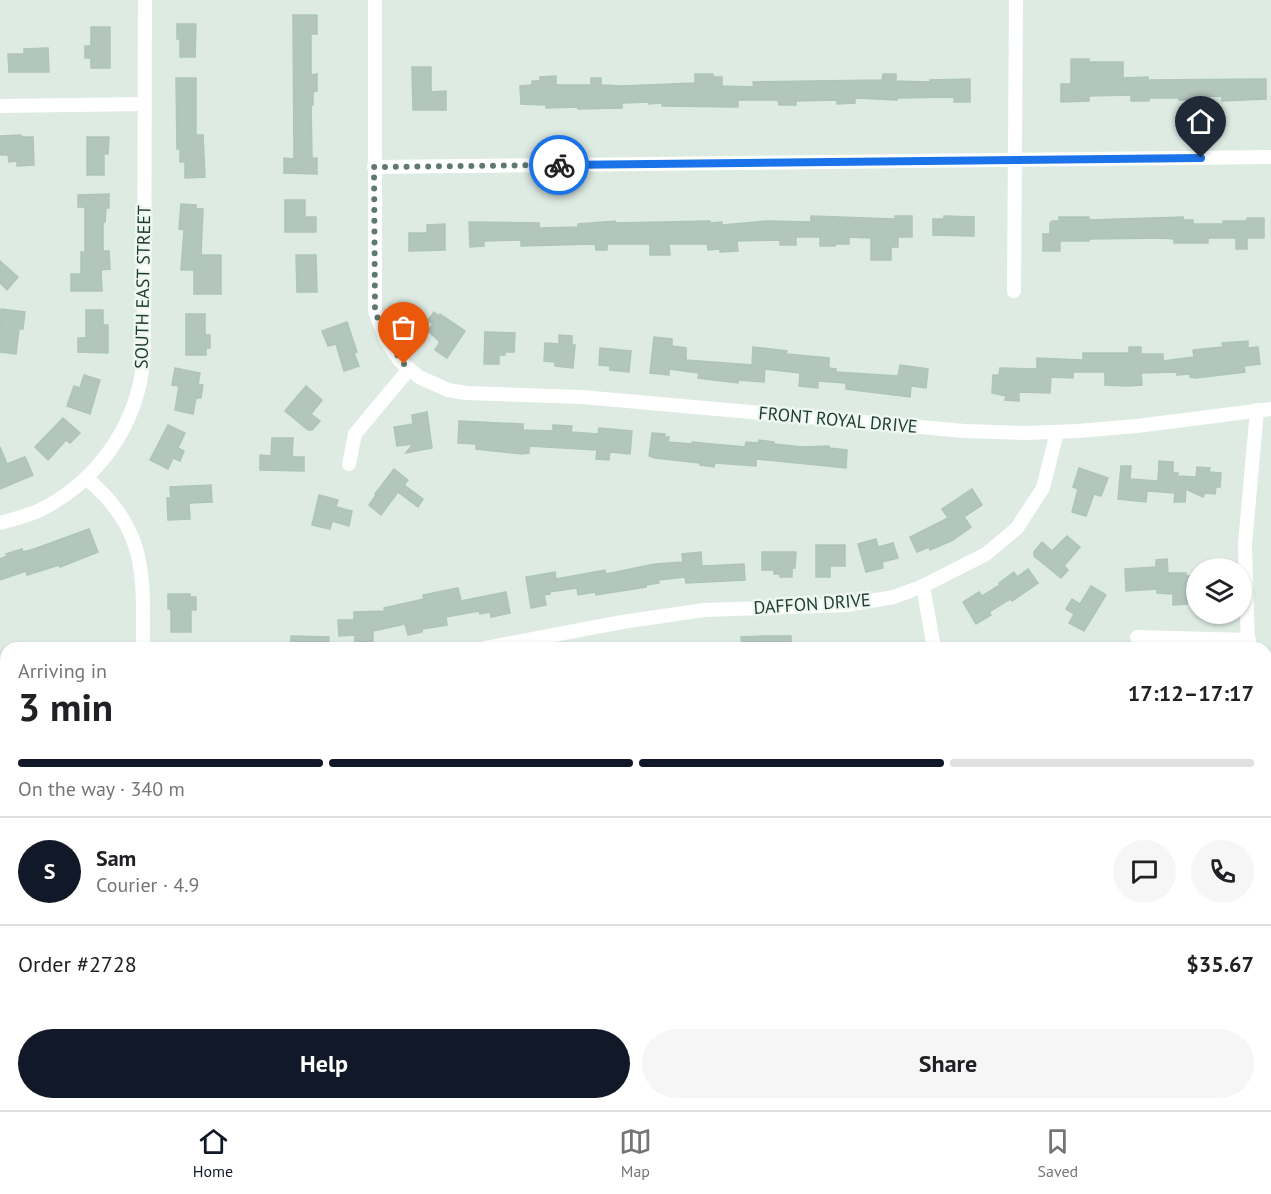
<!DOCTYPE html>
<meta charset="utf-8">
<style>
:root{--surface:#fff;--page:#f6f6f6;--text:#202124;--muted:#757577;--line:#e0e0e0;--accent:#111827}
body{margin:0;font-family:"PT Sans",sans-serif;background:var(--page);color:var(--text);height:100vh;display:flex;flex-direction:column;font-size:22px;white-space:nowrap}
*{box-sizing:border-box;margin:0}
p{font-size:20px;color:var(--muted)}
.icon{flex:none;width:33px;height:33px;fill:none;stroke:currentColor;stroke-width:2;stroke-linecap:round;stroke-linejoin:round}
.map{position:relative;flex:1;overflow:hidden}
.drawer{position:absolute;left:0px;top:642px;width:1272px;height:468px;display:flex;flex-direction:column;background:var(--surface);border-radius:18px 18px 0 0;box-shadow:0 2px 4px #0004}
.drawer>*{flex:none}
.buttons{position:absolute;left:1186px;top:558px;display:grid;gap:12px}
.buttons a{display:grid;place-items:center;width:66px;height:66px;border-radius:50%;background:var(--surface);box-shadow:0 2px 4px #0004;font-size:30px}
.pin{position:absolute;display:grid;place-items:center;width:51px;height:51px;color:#fff;margin:-62px -26px;border-radius:50% 50% 50% 0;rotate:-45deg;box-shadow:0 0 6px #0007}
.pin .icon{rotate:45deg}
.courier{position:absolute;display:grid;place-items:center;width:60px;height:60px;margin:-30px;border:4px solid #1a73e8;border-radius:50%;background:#fff;color:#222;box-shadow:0 2px 8px #0007}
.head em{font-style:normal;font-weight:600}
.head div{display:flex;flex-direction:column-reverse}
.head{display:flex;align-items:center;justify-content:space-between;height:102px;padding:0 18px}
h1{font-size:39px;font-weight:600;line-height:45px}
.bar{display:grid;grid-template-columns:repeat(4,1fr);gap:9px 6px;align-content:center;height:72px;padding:0 18px}
.bar i{height:8px;border-radius:4px;background:var(--line)}
.bar .current{background:var(--accent)}
.bar p{grid-column:span 4}
.line{display:flex;align-items:center;gap:15px;padding:0 18px;border-top:2px solid var(--line)}
.line div{flex:1}
.round{display:grid;place-items:center;flex:none;width:63px;height:63px;border-radius:32px;background:var(--page)}
.action{display:flex;gap:12px;margin-top:auto;padding:12px 18px}
.action a{flex:1;height:69px;border-radius:36px;background:var(--accent);color:#fff;font-size:24px;font-weight:600;line-height:69px;text-align:center}
.action a+a{background:var(--page);color:var(--text)}
.tabs{display:flex;justify-content:space-around;align-items:center;height:84px;border-top:2px solid var(--line);background:var(--surface);font-size:16px;color:var(--muted)}
.tabs a{display:grid;justify-items:center;gap:3px}
.tabs .current{color:var(--accent)}
.map>svg:first-child{display:block}
.building{fill:#b2c6bc;stroke:#afc5b9;stroke-width:1.5}
.lines{fill:none;stroke-linecap:round;stroke-linejoin:round}
.street{stroke:#fff;stroke-width:14}
.done{stroke:#60796f;stroke-width:6;stroke-dasharray:0 10.8}
.route{stroke:#1a73e8;stroke-width:8}
.labels{text-anchor:middle;stroke-width:5;stroke-linejoin:round;paint-order:stroke}
.street-label{font-size:18px;fill:#1d3c30;stroke:#eef7f1}
</style>
<div class="map">
<svg width="1271" height="1110" viewBox="0 0 1271 1110">
<rect width="100%" height="100%" fill="#ddebe3"/>
<g class="building">
<path d="M293,15H317V34H311V75L317,74V91L313,92V105H311L312,158H317V174L284,173V158L294,159Z"/>
<path d="M177,24H196L195,57H180V39H177Z"/>
<path d="M91,27H110V68H91V58H85V46H91Z"/>
<path d="M48,48L49,72H9L8,54H24V49Z"/>
<path d="M1071,59H1089V62H1123V78L1148,77V80L1266,79V99L1222,101V96L1192,97V100H1179L1178,98H1149V101H1131V95L1089,96V101L1061,102V84H1071Z"/>
<path d="M412,67H431V92L446,91V110H413Z"/>
<path d="M695,74H713V77H722V86L754,87L753,82L882,80L883,74H896V81L930,82V80L970,79V102H954V97L897,98V100L855,98V103L837,104V100L796,101V105H779L778,100H738V107L662,106V103L649,104V102L622,103V108L578,109V107L546,108V105L521,104L520,86L532,85V81H540V77L556,76V85H591V78H601V85L622,86L695,83Z"/>
<path d="M176,78H196V135H203L205,177L185,178V162H180V149H177Z"/>
<path d="M21,135V137H33L34,165L17,166V161L9,162L8,155H0V136Z"/>
<path d="M87,137H109L108,154H104V175H87Z"/>
<path d="M109,194V208H106L105,222H103V251H109L110,269L101,270L102,291H71V274H81V252H85V207H78V195Z"/>
<path d="M285,200H305V217H316V232H285Z"/>
<path d="M181,204L196,205V209H203L201,255H221V294H194V270H181L184,230L179,229Z"/>
<path d="M811,216L895,219V216H912V237H898V247H891V260H871V238L849,237V244H835V246H820V237H796V245H780V240L737,241L738,251L720,252V249L708,250L707,244H669L670,255H650V244H607V250H596L595,244L521,246V240L484,241V246L470,247L469,222L539,223V228L578,227V224L615,221V223L710,221V223L722,222V225L768,221L811,222Z"/>
<path d="M944,216L974,217V236L933,235V219H944Z"/>
<path d="M1059,217H1089V220L1183,217V220H1193V224H1223V221H1247V218H1264V238H1247V249H1236V238H1208V243H1174V239L1163,238L1089,239V241H1060V251H1043V234H1050V223L1052,221H1059Z"/>
<path d="M445,224V250L409,251V233H427V225Z"/>
<path d="M296,255H316L317,292H297Z"/>
<path d="M0,261L18,277L7,290L0,283Z"/>
<path d="M1,309L25,312L23,329H19L16,354L0,352Z"/>
<path d="M86,310H103V325H108V353L78,352V338H86Z"/>
<path d="M434,312L439,316L440,314L465,331L447,358L435,350L440,342L428,331L433,324L428,320Z"/>
<path d="M186,314H205V335H210V348H206V355H186Z"/>
<path d="M347,322L357,352L354,353L359,366L344,371L336,344L328,346L322,331Z"/>
<path d="M485,332L515,333L514,352H505V355H499V364H484Z"/>
<path d="M559,335L572,336V345H575L573,368L555,366V362L544,361L545,343L559,344Z"/>
<path d="M654,337L672,339V346L686,348V360L752,365L753,347L787,351L786,354L829,358V368L836,369V372L898,376L900,365L928,369L926,388L911,386L910,397L846,389V383L818,381V388L799,386L800,373L765,369L764,382L738,380V383L698,378L699,373L669,369V375L650,373Z"/>
<path d="M1248,341V348L1258,347L1260,364L1244,366L1245,372L1196,378L1190,377V374L1177,375V372L1141,373L1142,385L1128,386L1105,385V372H1073V378L1051,377L1050,393L1019,392V401L1005,400L1006,396L992,393L993,375H999L1000,368L1037,369V358L1083,360V353H1129V347H1141V354H1163V361L1194,357L1193,350L1223,347L1222,343Z"/>
<path d="M600,348L631,351L629,372L610,370V366L599,365Z"/>
<path d="M175,368L200,373L198,384L203,385L201,398H196L193,414L175,410L179,386L172,385Z"/>
<path d="M84,375L100,380L90,414L67,406L74,386L80,388Z"/>
<path d="M306,386L322,400L311,414L320,421L312,430H308L285,411Z"/>
<path d="M427,412L432,448L406,453L413,444L397,446L394,427L413,424L412,415Z"/>
<path d="M63,418L80,433L70,443L66,440L48,460L35,447Z"/>
<path d="M459,421L523,424V430L553,431V425L572,426L571,432L598,434L599,428L632,431L630,454L610,452L609,460L596,459L597,450L529,446V453L522,454L476,449V444L458,443Z"/>
<path d="M168,425L185,433L178,448L184,451L180,461L173,458L168,469L150,460Z"/>
<path d="M652,433L665,434V437H669L668,442L692,444V442L745,447L746,442L758,443L759,440L774,442V444L802,447L829,446V448L847,450L846,468L756,459V466L715,463L714,467L700,465V463L655,458L649,456Z"/>
<path d="M272,438H293L292,457H304V471L260,470V455L271,456Z"/>
<path d="M0,447L7,464L25,457L33,475L0,489Z"/>
<path d="M1159,461L1173,462V473H1178L1177,476L1196,477L1197,467L1210,468L1209,472L1221,473L1220,487H1216L1215,494L1205,493L1203,497L1186,489L1185,502H1174L1175,493L1147,491L1146,502L1118,499L1121,466H1131L1130,479L1158,481Z"/>
<path d="M1079,468L1108,478L1101,496L1094,494L1086,516L1072,512L1078,489L1073,487Z"/>
<path d="M394,469L408,480L404,485L423,499L418,507L398,492L381,515L369,505L376,495L375,494Z"/>
<path d="M211,485L212,502L189,503L190,519L168,520L167,498H171L170,487Z"/>
<path d="M972,489L982,505L964,517L971,527L953,540L930,550L929,547L917,552L910,537L948,518L942,509Z"/>
<path d="M319,495L338,500L336,507L352,511L349,526L332,521L330,529L312,525Z"/>
<path d="M89,529L98,552L60,567L59,565L27,575L26,571L0,580V559L7,556L6,554L22,549L23,552L34,549Z"/>
<path d="M1067,536L1080,547L1064,566L1068,570L1061,578L1034,556V552L1042,542L1052,551Z"/>
<path d="M876,539L878,547L893,543L898,558L882,562L883,568L866,572L858,544Z"/>
<path d="M816,545H845V566H830V577H816Z"/>
<path d="M701,552L702,566L744,564L745,580L686,583L685,577L658,580L659,583L646,585V587L596,595L595,592L578,595L577,588L549,592L550,594L544,595L546,605L531,608L526,577L555,572L556,579L605,570L606,574L655,564L683,562L682,554Z"/>
<path d="M762,552H796L795,568H792V577H780V574H774V570H762Z"/>
<path d="M1167,559L1168,573H1186V576H1197V594H1187V604L1173,605V594L1157,593V589L1126,591L1125,569L1156,567V560Z"/>
<path d="M1028,569L1038,583L1012,601L1010,599L989,612L991,615L976,624L963,602L979,592L982,596L1000,585L999,583L1014,572L1017,577Z"/>
<path d="M1091,586L1106,595L1084,631L1069,623L1074,614L1066,609L1072,599L1080,604Z"/>
<path d="M458,588L461,601L506,592L510,613L491,617L490,612L480,614L479,611L446,617L447,625L422,629V632L408,635L405,624L373,631V641L355,642V635L339,636L338,620H354V612L385,611L384,608L424,599L423,595Z"/>
<path d="M168,594H190V597H196V610H191V632H171V609H168Z"/>
<path d="M291,636L329,637L328,648H291Z"/>
<path d="M764,636H791V648H742L741,637Z"/>
</g>
<g class="lines">
<g class="street">
<path d="M375,0V311L386,340L400,361L419,377L448,390L466,393L582,397L965,431L1026,433L1078,431L1137,426L1271,409"/>
<path d="M0,106L145,104"/>
<path d="M374,167L1271,157"/>
<path d="M1014,291L1016,0"/>
<path d="M349,464L355,434L409,369"/>
<path d="M86,478C148,529 143,576 143,648"/>
<path d="M0,523C13,519 28,516 40,510C89,486 126,440 139,387C142,376 143,363 144,350L145,0"/>
<path d="M923,586L934,648"/>
<path d="M1137,637L1249,640"/>
<path d="M485,648L622,622L704,610L846,605L894,597L923,586L986,554L1017,528L1043,488L1057,432"/>
<path d="M1248,648L1245,544L1257,410"/>
<path d="M0,742L6,740"/>
<path d="M1266,981L1271,982"/>
<path d="M555,1104L557,1110"/>
<path d="M726,1104L727,1110"/>
<path d="M142,1110V1104"/>
<path d="M367,1110L370,1104"/>
<path d="M925,1110L926,1104"/>
<path d="M1233,1110V1104"/>
</g>
</g>
<g class="lines">
<path class="done" d="M404,364L386,340L375,311L374,167L559,165"/>
<path class="route" d="M559,165L1201,158"/>
</g>
<g class="labels">
<g class="street-label">
<text transform="translate(143 287) rotate(-89)" y="6">SOUTH EAST STREET</text>
<text transform="translate(838 420) rotate(5)" y="6">FRONT ROYAL DRIVE</text>
<text transform="translate(812 604) rotate(-4)" y="6">DAFFON DRIVE</text>
</g>
</g>
</svg>
<div class="buttons">
<a><svg class="icon" aria-label="layers" viewBox="0 0 24 24"><path d="M12 4l9 5-9 5-9-5zM3 14l9 5 9-5"/></svg></a>
</div>
<div class="pin" style="left:404px;top:364px;background:#ea580c"><svg class="icon" aria-label="bag" viewBox="0 0 24 24"><path d="M5 8h14l-1 12H6zM9 8a3 3 0 0 1 6 0"/></svg></div>
<div class="pin" style="left:1201px;top:158px;background:#1f2937"><svg class="icon" aria-label="home" viewBox="0 0 24 24"><path d="M3 11l9-7 9 7M6 9v11h12V9"/></svg></div>
<div class="courier" style="left:559px;top:165px"><svg class="icon" aria-label="bike" viewBox="0 0 24 24"><circle cx="6" cy="16" r="4"/><circle cx="18" cy="16" r="4"/><path d="M6 16l4-8h5l3 8M10 8l3 8H6M13 5h3"/></svg></div>
<section class="drawer">
<div class="head"><div><h1>3 min</h1><p>Arriving in</p></div><em>17:12–17:17</em></div>
<div class="bar"><i class="current"></i><i class="current"></i><i class="current"></i><i></i><p>On the way · 340 m</p></div>
<div class="line" style="height:108px"><b class="round" style="background:var(--accent);color:#fff">S</b><div><b>Sam</b><p>Courier · 4.9</p></div><a class="round"><svg class="icon" aria-label="chat" viewBox="0 0 24 24"><path d="M4 5h16v11H9l-5 4z"/></svg></a><a class="round"><svg class="icon" aria-label="phone" viewBox="0 0 24 24"><path d="M5 4h4l2 5-3 2q2 4 5 5l2-3 5 2v4C11 20 4 13 5 4z"/></svg></a></div>
<div class="line" style="height:78px"><div>Order #2728</div><b>$35.67</b></div>
<div class="action"><a>Help</a><a>Share</a></div>
</section>
</div>
<nav class="tabs">
<a class="current"><svg class="icon" aria-label="home" viewBox="0 0 24 24"><path d="M3 11l9-7 9 7M6 9v11h12V9"/></svg>Home</a>
<a><svg class="icon" aria-label="map" viewBox="0 0 24 24"><path d="M3 6l6-2 6 2 6-2v14l-6 2-6-2-6 2zM9 4v14M15 6v14"/></svg>Map</a>
<a><svg class="icon" aria-label="saved" viewBox="0 0 24 24"><path d="M7 4h10v16l-5-4-5 4z"/></svg>Saved</a>
</nav>
